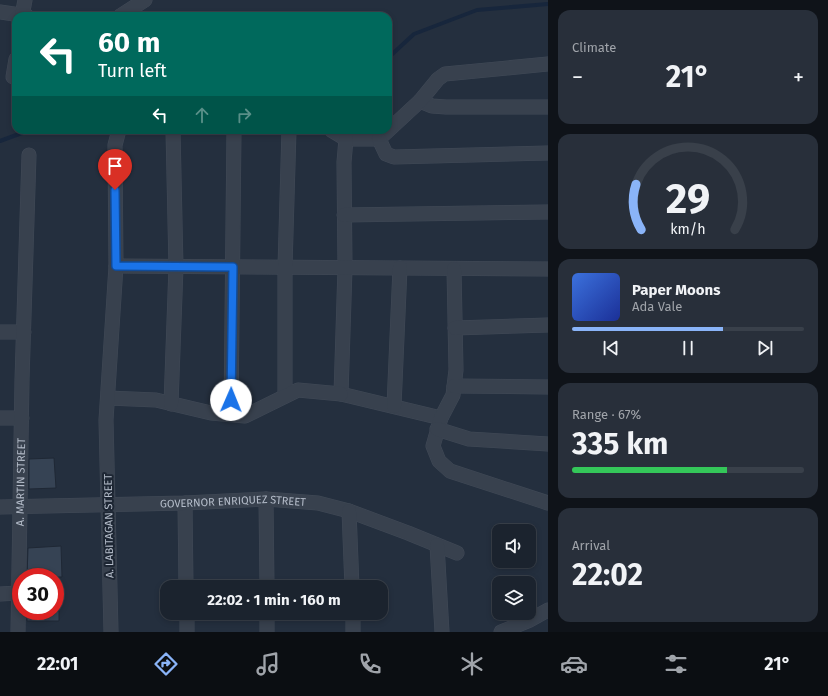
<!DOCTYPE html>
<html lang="en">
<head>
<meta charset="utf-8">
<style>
	:root { --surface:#1b232e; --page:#282f3a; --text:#f1f3f6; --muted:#a0a4aa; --line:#39404a; --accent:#8ab4f8 }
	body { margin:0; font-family:"Fira Sans",sans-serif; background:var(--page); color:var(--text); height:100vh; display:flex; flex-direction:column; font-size:15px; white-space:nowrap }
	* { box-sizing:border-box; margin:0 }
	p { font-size:13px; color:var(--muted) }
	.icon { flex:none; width:22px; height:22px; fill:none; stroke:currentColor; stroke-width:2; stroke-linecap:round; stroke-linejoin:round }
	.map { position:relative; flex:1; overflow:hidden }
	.drawer { display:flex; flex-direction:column; gap:10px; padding:10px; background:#0f1319; width:280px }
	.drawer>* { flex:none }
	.top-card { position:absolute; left:12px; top:12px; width:380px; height:122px; border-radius:12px; box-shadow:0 2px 6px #0003,0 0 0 1px var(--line); background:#00695c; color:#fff; overflow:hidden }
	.fabs { position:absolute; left:492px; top:524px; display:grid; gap:8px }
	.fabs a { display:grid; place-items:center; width:44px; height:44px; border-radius:8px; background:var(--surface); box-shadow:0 2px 6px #0003,0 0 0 1px var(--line); font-size:20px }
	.speed { position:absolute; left:12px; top:568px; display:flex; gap:8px; font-size:20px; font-weight:700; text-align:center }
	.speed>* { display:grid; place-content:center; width:52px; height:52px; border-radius:50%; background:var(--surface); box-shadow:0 2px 6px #0003,0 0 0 1px var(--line); line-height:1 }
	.speed .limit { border:6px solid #d22; background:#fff; color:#111 }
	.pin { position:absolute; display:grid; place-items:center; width:34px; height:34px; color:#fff; margin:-41px -17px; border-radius:50% 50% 50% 0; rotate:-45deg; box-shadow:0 0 4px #0007 }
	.pin .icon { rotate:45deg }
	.me { position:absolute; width:44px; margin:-22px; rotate:1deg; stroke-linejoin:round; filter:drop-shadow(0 0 3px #0008) }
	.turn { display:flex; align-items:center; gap:14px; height:84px; padding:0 20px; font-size:18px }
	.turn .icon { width:52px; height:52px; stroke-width:2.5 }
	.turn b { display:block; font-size:28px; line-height:34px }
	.lanes { display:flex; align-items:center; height:38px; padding:0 20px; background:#0003; justify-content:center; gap:20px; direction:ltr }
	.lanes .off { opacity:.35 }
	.big { font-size:30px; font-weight:700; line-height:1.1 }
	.drawer .card { flex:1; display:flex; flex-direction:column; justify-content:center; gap:6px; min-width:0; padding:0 14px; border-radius:12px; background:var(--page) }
	.drawer .dial { align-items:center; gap:0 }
	.dial svg { height:104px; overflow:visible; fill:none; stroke:var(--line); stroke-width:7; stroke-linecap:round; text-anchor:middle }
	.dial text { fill:var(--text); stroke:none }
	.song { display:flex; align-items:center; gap:12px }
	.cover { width:48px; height:48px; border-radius:6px; background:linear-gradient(135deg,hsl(220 70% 55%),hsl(230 70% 35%)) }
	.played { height:4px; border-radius:2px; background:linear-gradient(90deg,var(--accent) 65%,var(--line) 65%) }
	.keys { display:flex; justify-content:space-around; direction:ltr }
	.heat { display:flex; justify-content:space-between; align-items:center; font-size:22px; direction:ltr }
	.charge { height:6px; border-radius:3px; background:linear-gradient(90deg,#34c759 67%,var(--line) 0) }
	.trip { position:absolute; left:160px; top:580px; width:228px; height:40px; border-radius:12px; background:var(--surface); box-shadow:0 2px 6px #0003,0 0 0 1px var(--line); font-weight:700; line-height:40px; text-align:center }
	.tabs { display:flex; height:64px; justify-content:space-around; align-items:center; background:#0b0e12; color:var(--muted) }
	.tabs .icon { width:28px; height:28px }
	.tabs .active { color:var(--accent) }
	.tabs b { font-size:18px; color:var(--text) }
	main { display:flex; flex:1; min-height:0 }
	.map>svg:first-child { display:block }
</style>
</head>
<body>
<main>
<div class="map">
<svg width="548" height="632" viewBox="0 0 548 632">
	<rect width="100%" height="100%" fill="#242f3e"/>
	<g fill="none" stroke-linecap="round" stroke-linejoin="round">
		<!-- stream -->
		<path stroke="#17263c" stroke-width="4" d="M388,58L414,34L477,10L548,4
			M0,141L30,130"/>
	</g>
	<!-- building -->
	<path fill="#364354" stroke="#1f2835" d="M54,458L56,488L29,489V459Z
		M61,546L62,577H27L28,548Z
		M27,611H59V621H27Z"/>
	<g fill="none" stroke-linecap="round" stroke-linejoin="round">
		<!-- minor casing -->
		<g stroke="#414a57" stroke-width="15">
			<g id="minor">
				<path d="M0,12L27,16"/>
				<path d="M22,16L25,0"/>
				<path d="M120,16L145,0"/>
				<path d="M13,77L16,59"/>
				<path d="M420,101L432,106L446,107H548"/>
				<path d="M331,130L346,139H379L420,101L438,79L445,74L548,64"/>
				<path d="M346,139L344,162L345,268L341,394L441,418"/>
				<path d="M379,139L386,154L394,157L548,153"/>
				<path d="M344,215L548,212"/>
				<path d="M116,266L548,269"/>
				<path d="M454,269L456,370L453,395L441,418L433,446L439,461L450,471L548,503"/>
				<path d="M455,328L548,325"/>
				<path d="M0,332H24"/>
				<path d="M454,386L548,387"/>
				<path d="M285,396V267L289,130"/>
				<path d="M108,398L156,400L211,413L245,416L298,390L341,394"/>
				<path d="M171,404L176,267L173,130"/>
				<path d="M394,406L400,268"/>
				<path d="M231,414L234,130"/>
				<path d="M0,418H22"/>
				<path d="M437,429L469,439L548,444"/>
				<path d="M266,499L267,587"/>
				<path d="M185,503L186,587"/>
				<path id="s1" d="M0,507L185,503L266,499L318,503L349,511L408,533L457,553"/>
				<path d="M349,511L352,587"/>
				<path d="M437,545L442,632"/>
				<path d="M0,594L18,593"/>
				<path d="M187,613V632"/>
				<path d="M267,613V632"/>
				<path d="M353,613V632"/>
				<path id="s2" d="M18,632L22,380L29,155"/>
				<path d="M111,632L106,420L116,266L115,145L119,130"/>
				<path d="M501,632L530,620L548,610"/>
			</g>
		</g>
		<!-- minor -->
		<use href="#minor" stroke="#38414e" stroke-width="14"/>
	</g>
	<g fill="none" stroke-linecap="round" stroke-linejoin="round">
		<!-- route casing -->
		<g stroke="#114b97" stroke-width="10">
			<path id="route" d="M115,190L116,266L233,267L231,400"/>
		</g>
		<!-- route -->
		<use href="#route" stroke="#1a73e8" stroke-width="7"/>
	</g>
	<g text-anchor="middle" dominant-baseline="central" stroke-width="4" stroke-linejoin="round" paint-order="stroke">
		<!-- street labels -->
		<g font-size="11" fill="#b4bcc9" stroke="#1d2633">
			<text stroke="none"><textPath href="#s2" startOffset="150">A. MARTIN STREET</textPath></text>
			<text stroke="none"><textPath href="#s1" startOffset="233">GOVERNOR ENRIQUEZ STREET</textPath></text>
			<text transform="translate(109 526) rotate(-91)">A. LABITAGAN STREET</text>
		</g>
	</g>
</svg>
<div class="fabs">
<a><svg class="icon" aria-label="sound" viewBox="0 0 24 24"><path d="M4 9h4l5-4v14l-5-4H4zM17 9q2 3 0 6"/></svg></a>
<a><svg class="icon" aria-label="layers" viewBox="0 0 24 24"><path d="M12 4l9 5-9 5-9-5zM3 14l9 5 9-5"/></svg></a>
</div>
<div class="speed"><div class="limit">30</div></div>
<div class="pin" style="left:115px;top:190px;background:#d93025"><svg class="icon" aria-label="arrive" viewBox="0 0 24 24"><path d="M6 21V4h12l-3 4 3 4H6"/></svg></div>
<svg class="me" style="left:231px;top:400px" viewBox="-20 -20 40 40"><circle r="19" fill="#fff"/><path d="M0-13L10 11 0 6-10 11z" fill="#1a73e8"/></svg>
<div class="trip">22:02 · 1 min · 160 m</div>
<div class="top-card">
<div class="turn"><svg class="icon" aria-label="left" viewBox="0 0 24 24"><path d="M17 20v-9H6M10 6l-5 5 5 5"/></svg><div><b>60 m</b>Turn left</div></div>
<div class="lanes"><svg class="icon" aria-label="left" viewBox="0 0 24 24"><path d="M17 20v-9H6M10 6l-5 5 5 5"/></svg><svg class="icon off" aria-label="ahead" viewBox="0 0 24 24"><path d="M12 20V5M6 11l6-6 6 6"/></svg><svg class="icon off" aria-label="right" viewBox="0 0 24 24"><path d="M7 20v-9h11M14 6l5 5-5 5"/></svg></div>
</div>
</div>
<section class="drawer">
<div class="card"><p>Climate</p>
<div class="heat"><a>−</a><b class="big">21°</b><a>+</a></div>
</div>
<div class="card dial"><svg viewBox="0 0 100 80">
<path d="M14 69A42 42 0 1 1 86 69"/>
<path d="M14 69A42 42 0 0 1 10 34" stroke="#8ab4f8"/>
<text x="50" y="56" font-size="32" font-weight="700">29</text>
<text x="50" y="72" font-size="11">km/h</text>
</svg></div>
<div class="card">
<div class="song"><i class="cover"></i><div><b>Paper Moons</b><p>Ada Vale</p></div></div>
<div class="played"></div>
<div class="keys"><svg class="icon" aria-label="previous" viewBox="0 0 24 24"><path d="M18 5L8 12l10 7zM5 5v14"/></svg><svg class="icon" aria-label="pause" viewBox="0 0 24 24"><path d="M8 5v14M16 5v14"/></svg><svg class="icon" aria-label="next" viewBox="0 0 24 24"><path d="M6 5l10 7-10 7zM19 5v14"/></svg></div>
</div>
<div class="card"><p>Range · 67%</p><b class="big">335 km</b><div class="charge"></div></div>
<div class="card"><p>Arrival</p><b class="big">22:02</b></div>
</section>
</main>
<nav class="tabs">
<b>22:01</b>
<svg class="icon active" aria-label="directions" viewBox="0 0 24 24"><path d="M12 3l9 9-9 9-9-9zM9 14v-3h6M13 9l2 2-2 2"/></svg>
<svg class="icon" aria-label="music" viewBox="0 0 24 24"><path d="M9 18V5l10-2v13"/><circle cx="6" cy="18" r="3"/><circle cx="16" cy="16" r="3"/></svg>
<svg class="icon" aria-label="phone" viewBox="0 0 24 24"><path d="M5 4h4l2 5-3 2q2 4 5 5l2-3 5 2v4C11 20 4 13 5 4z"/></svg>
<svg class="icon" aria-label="climate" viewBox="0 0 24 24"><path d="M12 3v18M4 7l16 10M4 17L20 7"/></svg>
<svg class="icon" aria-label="car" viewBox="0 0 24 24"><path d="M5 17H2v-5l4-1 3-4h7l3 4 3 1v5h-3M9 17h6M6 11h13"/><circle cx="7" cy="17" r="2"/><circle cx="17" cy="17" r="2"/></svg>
<svg class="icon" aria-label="filters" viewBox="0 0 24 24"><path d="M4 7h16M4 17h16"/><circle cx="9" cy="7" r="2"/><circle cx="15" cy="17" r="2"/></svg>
<b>21°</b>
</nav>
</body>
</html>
